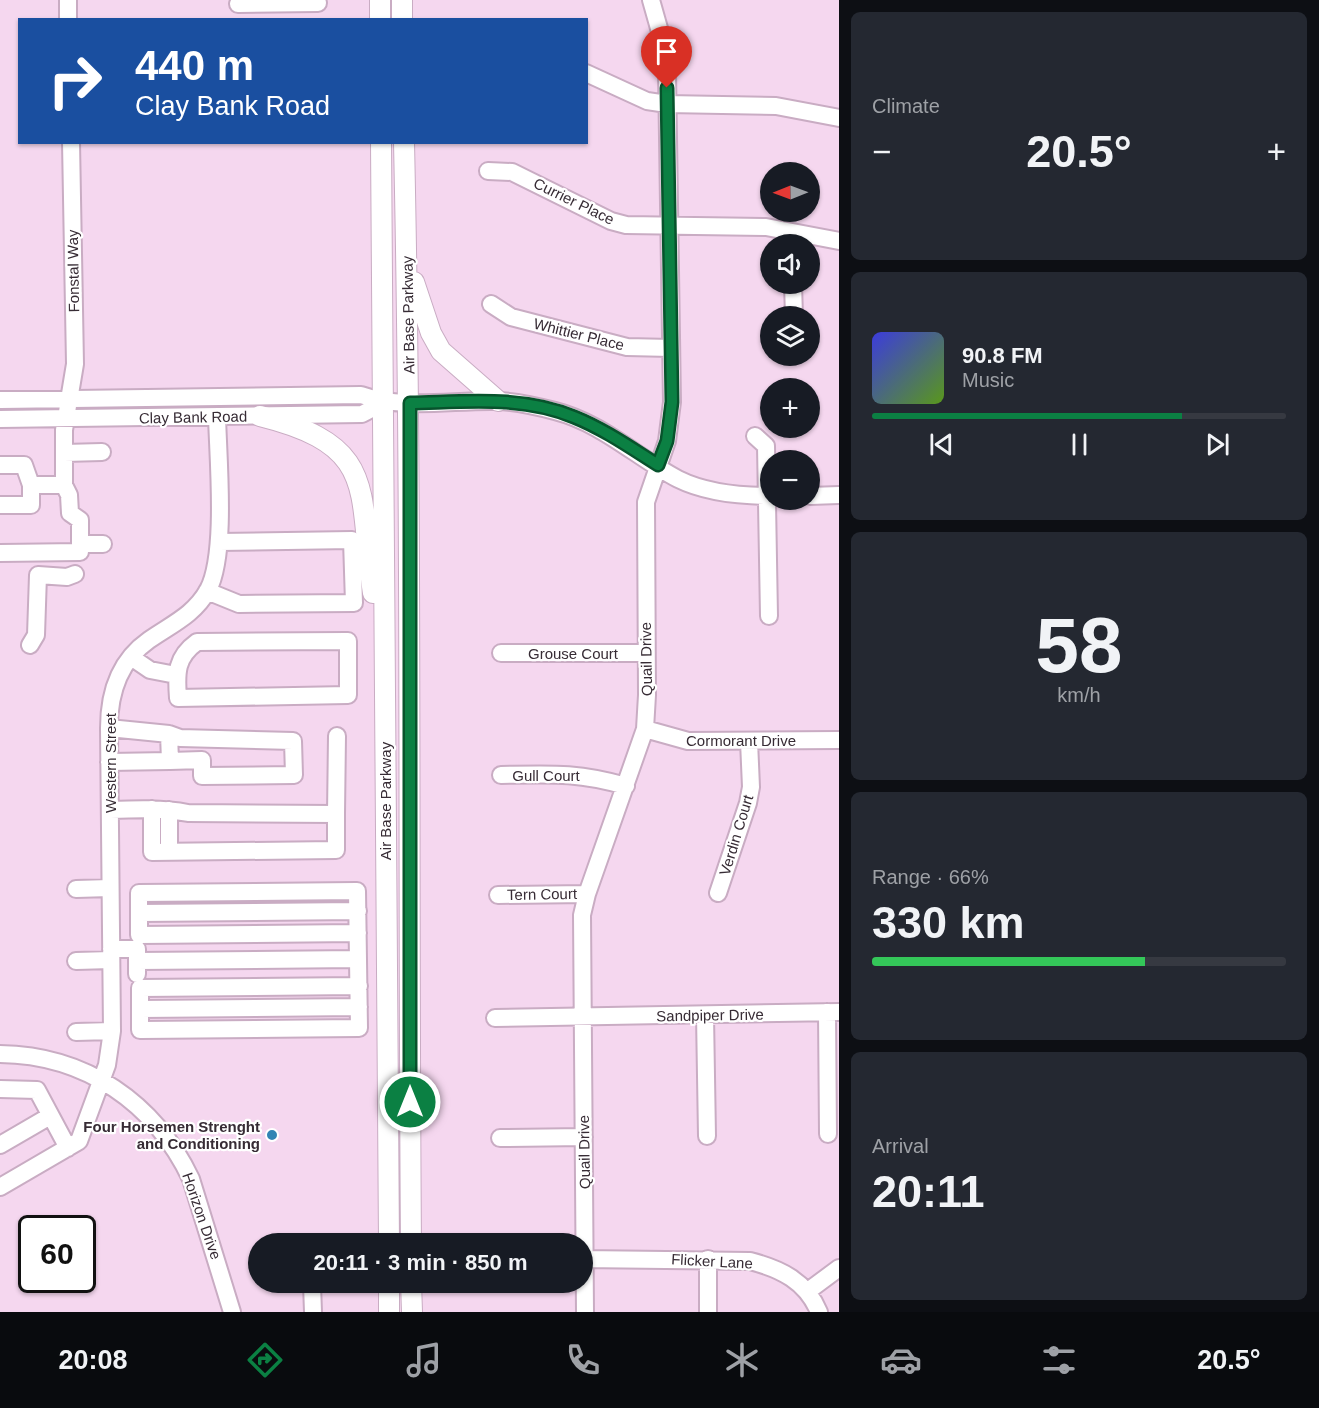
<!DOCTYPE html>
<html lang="en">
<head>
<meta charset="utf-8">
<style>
	:root { --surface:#171b24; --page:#242831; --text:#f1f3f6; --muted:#9ea1a6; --line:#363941; --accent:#0b8043 }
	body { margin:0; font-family:Helvetica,sans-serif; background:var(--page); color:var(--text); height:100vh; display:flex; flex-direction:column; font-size:22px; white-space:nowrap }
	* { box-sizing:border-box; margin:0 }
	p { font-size:20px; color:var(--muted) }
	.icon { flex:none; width:33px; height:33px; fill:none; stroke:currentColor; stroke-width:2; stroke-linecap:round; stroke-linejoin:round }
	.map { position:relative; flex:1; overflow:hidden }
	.side { display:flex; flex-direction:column; gap:12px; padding:12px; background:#0d0f14; width:480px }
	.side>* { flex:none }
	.banner { position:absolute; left:18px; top:18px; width:570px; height:126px; border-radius:0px; box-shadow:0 2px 4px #0004; background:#1a4fa0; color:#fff; overflow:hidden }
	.needle { width:39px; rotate:269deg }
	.fabs { position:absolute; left:760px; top:162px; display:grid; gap:12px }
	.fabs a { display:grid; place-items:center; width:60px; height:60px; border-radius:50%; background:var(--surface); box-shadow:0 2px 4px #0004; font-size:30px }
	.speed { position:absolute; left:18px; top:1215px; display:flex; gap:12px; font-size:30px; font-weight:700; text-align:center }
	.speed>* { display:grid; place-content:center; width:78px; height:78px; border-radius:50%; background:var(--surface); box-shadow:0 2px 4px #0004; line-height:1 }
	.speed .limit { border:3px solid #111; border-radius:9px; background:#fff; color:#111 }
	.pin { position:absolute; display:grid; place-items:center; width:51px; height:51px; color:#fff; margin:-62px -26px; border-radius:50% 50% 50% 0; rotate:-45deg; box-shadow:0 0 6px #0007 }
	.pin .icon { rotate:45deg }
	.me { position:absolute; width:66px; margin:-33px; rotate:0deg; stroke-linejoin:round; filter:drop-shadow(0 0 4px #0008) }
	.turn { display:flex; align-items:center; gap:21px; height:126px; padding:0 18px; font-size:27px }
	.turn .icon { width:78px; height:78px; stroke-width:2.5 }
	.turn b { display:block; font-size:42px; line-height:51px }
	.big { font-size:45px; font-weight:700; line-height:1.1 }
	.side .tile { flex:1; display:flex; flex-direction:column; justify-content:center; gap:9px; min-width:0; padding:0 21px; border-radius:9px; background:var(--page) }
	.side .dial { align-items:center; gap:0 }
	.dial b { font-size:78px; line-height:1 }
	.song { display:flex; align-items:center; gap:18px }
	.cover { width:72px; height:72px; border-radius:9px; background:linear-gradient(135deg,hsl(240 70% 55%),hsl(90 70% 35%)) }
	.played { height:6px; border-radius:3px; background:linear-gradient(90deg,var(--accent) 75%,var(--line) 75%) }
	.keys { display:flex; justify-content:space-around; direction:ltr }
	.heat { display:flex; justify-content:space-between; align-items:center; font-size:33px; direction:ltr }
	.charge { height:9px; border-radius:4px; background:linear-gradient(90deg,#34c759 66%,var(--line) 0) }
	.trip { position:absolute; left:248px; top:1233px; width:345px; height:60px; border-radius:30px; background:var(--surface); box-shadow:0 2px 4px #0004; font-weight:700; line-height:60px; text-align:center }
	.tabs { display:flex; height:96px; justify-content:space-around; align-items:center; background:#090b0e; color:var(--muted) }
	.tabs .icon { width:42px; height:42px }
	.tabs .current { color:var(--accent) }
	.tabs b { font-size:27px; color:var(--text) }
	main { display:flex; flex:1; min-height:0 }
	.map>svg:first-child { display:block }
</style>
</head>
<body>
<main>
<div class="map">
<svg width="839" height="1312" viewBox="0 0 839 1312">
	<rect width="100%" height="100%" fill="#f5d7ef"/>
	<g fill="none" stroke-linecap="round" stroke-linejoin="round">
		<!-- minor casing -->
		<g stroke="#c9acc3" stroke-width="20">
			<path id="minor" d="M68,0V20
				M238,4L318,3
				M586,73L647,101L667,104L776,106L839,118
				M488,171L512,172L611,221L626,225L766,227L839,241
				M793,284L794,316
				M491,304L511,317L627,347L671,348
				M0,400L361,395C403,410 452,400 496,401C516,401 536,406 555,411C602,423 636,457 678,479C706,493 739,496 771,496
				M0,419L362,414L383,403
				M755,436L766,446L769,616
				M64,453L102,452
				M0,465H24L31,485H64
				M810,496L839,495
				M0,505H31V485
				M80,544H103
				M0,553L80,552V520L70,513L69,495L64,485V430L75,364L71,142
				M207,591L239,604L354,603L352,540L219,542
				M348,641V695L178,698C176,673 176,657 197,642Z
				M30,645L36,635L38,575L67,577L75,574
				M501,653H645
				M131,657L150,670L176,675
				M109,728L169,734L170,761L109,762
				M645,729L688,741L839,740
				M169,734L180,738L293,741L294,775L202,776V760L170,761
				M501,775C550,774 578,772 626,786
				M110,810C136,809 162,808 188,813L336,814V850L152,852V809
				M169,810V852
				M336,814L337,736
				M76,889L110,888
				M718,893L748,803L751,787L749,741
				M498,895L587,894
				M139,913L358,911
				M358,933L139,935V893L357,891L359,1028L140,1030V988L359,986
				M111,949H137V974
				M76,961L111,960
				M137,961L358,959
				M140,1009L359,1007
				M827,1012L828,1134
				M705,1015L707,1136
				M495,1018L839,1012
				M76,1032L112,1031
				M0,1054C86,1055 155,1103 191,1179L232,1312
				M0,1089L37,1090L68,1148
				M500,1138L584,1137
				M0,1145L50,1116
				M0,1187L79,1141L107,1065L112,1031L109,728C109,693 119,661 149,640C172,624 194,615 208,590C227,554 218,459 217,416
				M582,1259L750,1261C781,1269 806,1281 819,1312
				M312,1284L313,1312
				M808,1291L839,1268
				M585,1312L582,915L587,894L645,729L647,695L646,502L667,441L672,402L667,72L664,46L651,0
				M708,1312V1259"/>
		</g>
		<!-- major casing -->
		<g stroke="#c9acc3" stroke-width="22">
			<path id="major" d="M380,0V20
				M402,0V20
				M381,142L389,1244
				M404,142C412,509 408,876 411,1244
				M414,282L431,333L441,351L498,401
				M260,416C381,446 357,491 373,593
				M389,1282V1312
				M411,1282L412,1312"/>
		</g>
		<!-- minor -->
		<use href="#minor" stroke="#fff" stroke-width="16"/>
		<!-- major -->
		<use href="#major" stroke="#fff" stroke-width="20"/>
	</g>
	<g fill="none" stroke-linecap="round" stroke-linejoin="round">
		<!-- route casing -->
		<g stroke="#07532c" stroke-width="15">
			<path id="route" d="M410,1102V403C464,402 522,395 574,417C604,429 631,448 658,465L667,441L672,402L667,88"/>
		</g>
		<!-- route -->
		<use href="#route" stroke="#0b8043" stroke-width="10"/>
	</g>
	<!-- markers -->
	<circle fill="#3184b4" stroke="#fff" stroke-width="2" cx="272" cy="1135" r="6"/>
	<g text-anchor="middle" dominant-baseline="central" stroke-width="4.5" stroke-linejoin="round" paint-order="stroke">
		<!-- street labels -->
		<g font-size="15" fill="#372c35" stroke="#fff">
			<text transform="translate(574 201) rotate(26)">Currier Place</text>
			<text transform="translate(73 271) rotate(-91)">Fonstal Way</text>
			<text transform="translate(408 315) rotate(-91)">Air Base Parkway</text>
			<text transform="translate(579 334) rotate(14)">Whittier Place</text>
			<text transform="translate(193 417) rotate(-1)">Clay Bank Road</text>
			<text x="573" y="653">Grouse Court</text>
			<text transform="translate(646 659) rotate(-91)">Quail Drive</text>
			<text x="741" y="740">Cormorant Drive</text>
			<text transform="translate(110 763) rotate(-90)">Western Street</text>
			<text x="546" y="775">Gull Court</text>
			<text transform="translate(385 801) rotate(-90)">Air Base Parkway</text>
			<text transform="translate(736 835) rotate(-73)">Verdin Court</text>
			<text transform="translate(542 894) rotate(-1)">Tern Court</text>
			<text transform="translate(710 1015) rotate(-1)">Sandpiper Drive</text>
			<text transform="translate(584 1152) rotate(-91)">Quail Drive</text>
			<text transform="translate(202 1216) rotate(71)">Horizon Drive</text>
			<text transform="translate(712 1261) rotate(3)">Flicker Lane</text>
		</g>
		<!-- poi labels -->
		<g font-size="15" font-weight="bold" fill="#372c35" stroke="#fff" text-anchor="end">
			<text x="260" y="1126">Four Horsemen Strenght<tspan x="260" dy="17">and Conditioning</tspan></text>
		</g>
	</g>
</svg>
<div class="fabs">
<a><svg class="needle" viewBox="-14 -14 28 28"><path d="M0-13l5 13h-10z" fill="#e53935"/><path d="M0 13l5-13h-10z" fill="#9ea1a6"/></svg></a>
<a><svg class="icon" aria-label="sound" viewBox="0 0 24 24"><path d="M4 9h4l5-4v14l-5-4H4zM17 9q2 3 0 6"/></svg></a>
<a><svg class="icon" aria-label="layers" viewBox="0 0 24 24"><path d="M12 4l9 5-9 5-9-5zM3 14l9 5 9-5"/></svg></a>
<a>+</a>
<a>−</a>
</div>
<div class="speed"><div class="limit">60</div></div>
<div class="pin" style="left:667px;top:88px;background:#d93025"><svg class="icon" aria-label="arrive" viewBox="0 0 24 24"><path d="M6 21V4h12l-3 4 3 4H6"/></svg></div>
<svg class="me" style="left:410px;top:1102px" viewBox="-20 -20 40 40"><circle r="17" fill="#0b8043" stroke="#fff" stroke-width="3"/><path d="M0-11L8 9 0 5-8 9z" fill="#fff"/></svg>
<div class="trip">20:11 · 3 min · 850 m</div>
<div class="banner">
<div class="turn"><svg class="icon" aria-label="right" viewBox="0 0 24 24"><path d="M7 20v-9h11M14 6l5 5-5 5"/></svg><div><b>440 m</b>Clay Bank Road</div></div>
</div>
</div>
<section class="side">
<div class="tile"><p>Climate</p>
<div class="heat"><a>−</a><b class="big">20.5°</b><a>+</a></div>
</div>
<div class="tile">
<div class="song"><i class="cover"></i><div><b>90.8 FM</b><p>Music</p></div></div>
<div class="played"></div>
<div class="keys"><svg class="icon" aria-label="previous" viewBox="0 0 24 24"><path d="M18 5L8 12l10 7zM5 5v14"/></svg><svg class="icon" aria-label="pause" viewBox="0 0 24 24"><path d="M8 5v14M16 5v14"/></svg><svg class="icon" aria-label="next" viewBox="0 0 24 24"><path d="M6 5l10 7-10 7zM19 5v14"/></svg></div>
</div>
<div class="tile dial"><b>58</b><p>km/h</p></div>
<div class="tile"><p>Range · 66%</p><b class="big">330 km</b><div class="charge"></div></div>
<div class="tile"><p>Arrival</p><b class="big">20:11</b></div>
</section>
</main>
<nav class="tabs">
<b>20:08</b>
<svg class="icon current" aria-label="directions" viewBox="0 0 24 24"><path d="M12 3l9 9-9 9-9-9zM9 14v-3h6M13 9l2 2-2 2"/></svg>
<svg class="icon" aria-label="music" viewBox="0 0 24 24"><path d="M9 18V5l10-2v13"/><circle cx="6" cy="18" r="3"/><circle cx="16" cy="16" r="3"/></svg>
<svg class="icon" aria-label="phone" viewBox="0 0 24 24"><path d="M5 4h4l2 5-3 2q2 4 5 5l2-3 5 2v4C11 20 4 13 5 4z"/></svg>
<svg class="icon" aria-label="climate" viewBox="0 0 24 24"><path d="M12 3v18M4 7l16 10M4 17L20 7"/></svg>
<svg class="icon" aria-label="car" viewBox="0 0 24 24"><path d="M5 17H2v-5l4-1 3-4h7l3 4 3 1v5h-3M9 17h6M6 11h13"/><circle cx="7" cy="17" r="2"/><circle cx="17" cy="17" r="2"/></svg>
<svg class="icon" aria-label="filters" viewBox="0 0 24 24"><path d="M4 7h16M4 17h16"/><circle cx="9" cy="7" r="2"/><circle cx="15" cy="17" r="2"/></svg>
<b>20.5°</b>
</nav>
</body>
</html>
